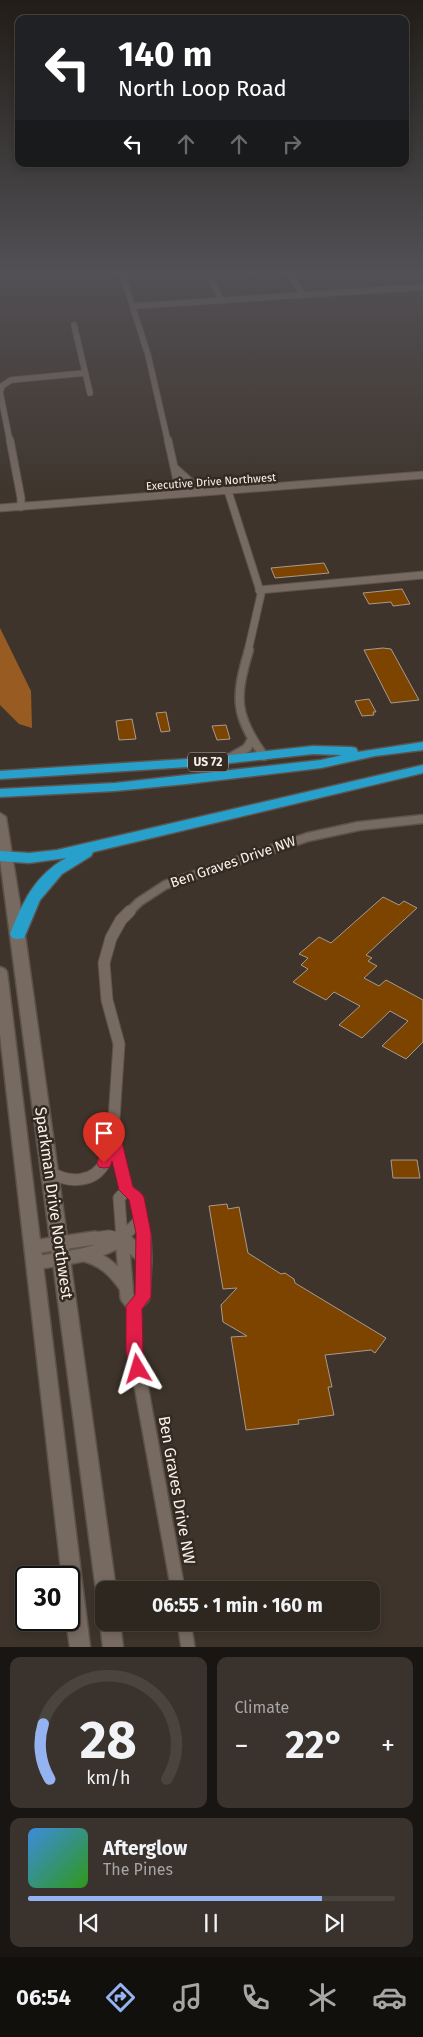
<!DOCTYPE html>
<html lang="en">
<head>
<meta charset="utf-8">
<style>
	:root { --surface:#2e2720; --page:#3a332d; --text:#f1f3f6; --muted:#a7a5a5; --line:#49443e; --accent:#95b2f1 }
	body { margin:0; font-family:"Fira Sans",sans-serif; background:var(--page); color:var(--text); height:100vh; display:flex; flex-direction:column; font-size:19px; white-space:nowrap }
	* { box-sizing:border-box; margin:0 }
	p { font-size:16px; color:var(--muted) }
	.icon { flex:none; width:28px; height:28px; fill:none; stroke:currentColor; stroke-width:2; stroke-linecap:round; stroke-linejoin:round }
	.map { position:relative; height:1647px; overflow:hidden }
	.details { display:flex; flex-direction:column; gap:10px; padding:10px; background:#191512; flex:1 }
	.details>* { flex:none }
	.hud { position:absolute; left:15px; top:15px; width:394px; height:152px; border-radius:10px; box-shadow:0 2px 8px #0003,0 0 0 1px var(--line); background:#202124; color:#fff; overflow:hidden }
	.speed { position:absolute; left:15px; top:1566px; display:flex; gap:10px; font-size:25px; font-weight:700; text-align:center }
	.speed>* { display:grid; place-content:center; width:65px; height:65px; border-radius:50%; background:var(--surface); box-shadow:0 2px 8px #0003,0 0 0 1px var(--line); line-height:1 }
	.speed .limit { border:2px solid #111; border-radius:8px; background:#fff; color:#111 }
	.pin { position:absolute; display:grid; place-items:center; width:42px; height:42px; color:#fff; margin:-51px -21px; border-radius:50% 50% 50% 0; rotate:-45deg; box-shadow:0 0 5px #0007 }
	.pin .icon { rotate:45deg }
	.me { position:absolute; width:55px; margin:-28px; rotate:353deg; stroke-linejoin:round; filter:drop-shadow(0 0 4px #0008) }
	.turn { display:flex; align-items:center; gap:18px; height:105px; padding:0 20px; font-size:22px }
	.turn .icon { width:65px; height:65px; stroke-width:2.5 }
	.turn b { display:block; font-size:35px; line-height:42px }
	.lanes { display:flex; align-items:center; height:48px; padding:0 20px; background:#0003; justify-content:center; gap:25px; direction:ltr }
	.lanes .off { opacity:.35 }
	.big { font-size:38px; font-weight:700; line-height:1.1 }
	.details .tile { flex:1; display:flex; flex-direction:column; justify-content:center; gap:8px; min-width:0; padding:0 18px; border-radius:10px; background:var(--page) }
	.details .dial { align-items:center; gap:0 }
	.dial svg { height:130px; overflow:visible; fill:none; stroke:var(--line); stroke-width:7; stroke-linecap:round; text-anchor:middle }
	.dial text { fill:var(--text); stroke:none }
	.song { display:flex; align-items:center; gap:15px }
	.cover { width:60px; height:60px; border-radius:8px; background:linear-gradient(135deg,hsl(210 70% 55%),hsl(110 70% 35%)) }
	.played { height:5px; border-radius:2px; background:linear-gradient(90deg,var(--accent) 80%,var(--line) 80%) }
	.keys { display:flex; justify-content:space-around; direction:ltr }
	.heat { display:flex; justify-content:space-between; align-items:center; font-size:28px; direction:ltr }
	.details .tiles { flex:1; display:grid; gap:10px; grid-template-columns:1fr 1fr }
	.tile:last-child { grid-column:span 2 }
	.trip { position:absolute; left:95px; top:1581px; width:285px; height:50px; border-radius:10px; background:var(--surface); box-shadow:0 2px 8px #0003,0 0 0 1px var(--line); font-weight:700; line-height:50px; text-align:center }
	.dock { display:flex; height:80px; justify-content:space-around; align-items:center; background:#12100d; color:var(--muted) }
	.dock .icon { width:35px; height:35px }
	.dock .selected { color:var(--accent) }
	.dock b { font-size:22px; color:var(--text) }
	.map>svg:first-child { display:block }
</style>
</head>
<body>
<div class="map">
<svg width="423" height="1647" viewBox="0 0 423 1647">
	<rect width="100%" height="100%" fill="#3e342b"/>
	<!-- forest -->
	<path fill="#985c23" d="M0,628L31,691L32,728L19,724L0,705Z"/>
	<!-- building -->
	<path fill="#7d4400" stroke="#a79a8f" d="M324,563L329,573L275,578L271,568Z
		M402,589L410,604L393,606L391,602L369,604L363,593Z
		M383,648L391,649L419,700L391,703L364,650Z
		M369,699L376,712H373L374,715L362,716L355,701Z
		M166,712L170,731L161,732L156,713Z
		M132,719L136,739L119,740L116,721Z
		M226,725L230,739L217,740L212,726Z
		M383,897L399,905L404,901L417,908L366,955L372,958L368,961L377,966L364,978L379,986L386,980L423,1000V1042L406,1059L382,1046L408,1021L390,1011L362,1038L339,1025L360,1006L334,992L326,1000L293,982L308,969L301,965L308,958L299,954L319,937L331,943Z
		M391,1160H417L420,1178H393Z
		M227,1204L228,1209L239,1207L248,1253L281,1274L285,1273L294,1279L295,1283L386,1338L375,1353L371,1350L325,1355L332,1387H328L334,1415L298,1420L299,1424L246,1430L231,1337L247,1336L223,1322L221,1305L237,1288L223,1289L209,1206Z"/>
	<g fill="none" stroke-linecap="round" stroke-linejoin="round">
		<!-- minor-far4 casing -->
		<g stroke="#5c534b" stroke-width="7">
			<path id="minor-far4" d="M122,273L148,355L168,442
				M208,273L222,301
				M289,273L303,295
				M135,306L423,287
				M74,325L90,393
				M10,442L0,392L2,386L11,380L85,373"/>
		</g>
		<!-- minor-far3 casing -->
		<g stroke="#5c534b" stroke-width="9">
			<path id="minor-far3" d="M10,440L21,498V507
				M168,440L180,494
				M174,467L202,492
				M228,491L261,594L248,651
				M0,508L423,475
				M259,590L423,575"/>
		</g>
		<!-- minor-far2 casing -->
		<g stroke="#5c534b" stroke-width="11">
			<path id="minor-far2" d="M249,650C235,697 234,715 264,756
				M228,759L247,748L252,739
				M128,913L139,902L165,885L308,837L359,826L423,819"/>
		</g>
		<!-- minor-far1 casing -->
		<g stroke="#5c534b" stroke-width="13">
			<path id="minor-far1" d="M130,911L121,920L111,938L104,963L107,1000L119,1044L113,1134L127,1190L136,1197L143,1226L144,1239
				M50,1172C68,1183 94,1184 105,1162C109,1154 110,1144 113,1135
				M86,1239L109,1236L124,1239
				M121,1239L141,1219
				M122,1239L119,1198L127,1190"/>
		</g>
		<!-- minor casing -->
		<g stroke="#5c534b" stroke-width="16">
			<path id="minor" d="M122,1238L127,1297L134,1306L135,1352L178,1590
				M123,1238L145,1259
				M33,1247L95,1238
				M85,1255C104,1260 115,1271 126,1287
				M35,1263C65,1258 97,1256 123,1238
				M134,1306L143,1297L145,1259L144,1238
				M184,1622L188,1647"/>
		</g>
		<!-- secondary casing -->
		<g stroke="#5c534b" stroke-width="3">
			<path id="secondary" d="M0,813L6,817L26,942L116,1590H104V1599L99,1597L96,1590L0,859Z
				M0,967L5,969L7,972L90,1647H70L66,1620H69V1578H62L0,1034Z
				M104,1614V1622H120L123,1647H103L100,1622Z"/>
		</g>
		<!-- trunk casing -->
		<g stroke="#5c534b" stroke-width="3">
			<path id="trunk" d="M423,742V750L375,756L321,768L186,784L115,791L0,797V789L115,783L321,760L342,755L313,754L203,766L0,779V771L203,758L313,746L351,747L356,748L358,752Z
				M423,765V773L93,852L91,856L62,874L40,900L24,938L18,939L12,938L10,934C23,902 34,876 66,858L29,863L0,861V851L29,853L57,850Z"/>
		</g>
		<!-- minor-far4 -->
		<use href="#minor-far4" stroke="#776a61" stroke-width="5.5"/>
		<!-- minor-far3 -->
		<use href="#minor-far3" stroke="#776a61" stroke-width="7"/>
		<!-- minor-far2 -->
		<use href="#minor-far2" stroke="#776a61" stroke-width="8"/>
		<!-- minor-far1 -->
		<use href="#minor-far1" stroke="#776a61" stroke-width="11"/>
		<!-- minor -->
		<use href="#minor" stroke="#776a61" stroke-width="13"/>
		<!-- secondary -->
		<use href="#secondary" fill="#776a61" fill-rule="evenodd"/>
		<!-- trunk -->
		<use href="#trunk" fill="#28a0cc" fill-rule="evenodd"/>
	</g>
	<!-- sky -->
	<linearGradient id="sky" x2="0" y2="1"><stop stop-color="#221d18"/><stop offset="0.54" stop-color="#525055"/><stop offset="1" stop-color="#525055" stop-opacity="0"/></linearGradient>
	<rect width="423" height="504" fill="url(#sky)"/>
	<!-- route -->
	<path fill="#e11d48" stroke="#92132f" d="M113,1129L118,1130L120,1134L133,1187L141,1193L144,1197L151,1233V1297L142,1309L143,1352L146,1369L143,1374L138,1376L132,1374L126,1352V1306L135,1295L136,1233L129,1200L119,1190L112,1161L110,1167L104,1168L99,1167L97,1163L106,1134L108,1130Z"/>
	<g text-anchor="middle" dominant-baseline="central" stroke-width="5" stroke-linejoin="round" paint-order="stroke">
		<!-- far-street labels -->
		<g font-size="11" fill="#f8f1ec" stroke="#342a21">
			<text transform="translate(211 482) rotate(-4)">Executive Drive Northwest</text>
		</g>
		<!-- shield labels -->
		<rect fill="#342a21" stroke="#bdb5af" stroke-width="1" x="188" y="752.5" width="40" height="19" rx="4"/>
		<g font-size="12" font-weight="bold" fill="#f8f1ec">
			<text x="208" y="762">US 72</text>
		</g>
		<!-- street labels -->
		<g font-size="14" fill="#f8f1ec" stroke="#342a21">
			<text transform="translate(233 862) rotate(-19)">Ben Graves Drive NW</text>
		</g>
		<!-- near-street labels -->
		<g font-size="16" fill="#f8f1ec" stroke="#342a21">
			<text transform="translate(54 1203) rotate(82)">Sparkman Drive Northwest</text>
			<text transform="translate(177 1490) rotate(80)">Ben Graves Drive NW</text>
		</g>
	</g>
</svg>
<div class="speed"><div class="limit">30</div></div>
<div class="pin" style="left:104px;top:1163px;background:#d93025"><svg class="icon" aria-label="arrive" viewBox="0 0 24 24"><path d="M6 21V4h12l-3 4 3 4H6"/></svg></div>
<svg class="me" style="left:138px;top:1369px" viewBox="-20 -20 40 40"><path d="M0-17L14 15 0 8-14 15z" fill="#e11d48" stroke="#fff" stroke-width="4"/></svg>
<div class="trip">06:55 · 1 min · 160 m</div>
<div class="hud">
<div class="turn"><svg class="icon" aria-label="left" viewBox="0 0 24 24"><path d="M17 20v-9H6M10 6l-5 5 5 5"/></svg><div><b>140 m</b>North Loop Road</div></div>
<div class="lanes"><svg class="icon" aria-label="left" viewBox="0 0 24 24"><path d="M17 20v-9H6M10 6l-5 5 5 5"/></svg><svg class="icon off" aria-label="ahead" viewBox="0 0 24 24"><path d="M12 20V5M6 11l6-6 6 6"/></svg><svg class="icon off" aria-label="ahead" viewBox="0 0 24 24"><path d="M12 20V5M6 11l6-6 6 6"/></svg><svg class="icon off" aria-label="right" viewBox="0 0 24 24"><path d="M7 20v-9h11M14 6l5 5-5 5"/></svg></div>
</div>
</div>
<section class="details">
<div class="tiles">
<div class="tile dial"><svg viewBox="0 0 100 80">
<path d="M14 69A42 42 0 1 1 86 69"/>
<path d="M14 69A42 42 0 0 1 10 35" stroke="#95b2f1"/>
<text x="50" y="56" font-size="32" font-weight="700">28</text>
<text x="50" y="72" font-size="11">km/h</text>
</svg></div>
<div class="tile"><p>Climate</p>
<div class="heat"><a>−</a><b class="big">22°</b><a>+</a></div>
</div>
<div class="tile">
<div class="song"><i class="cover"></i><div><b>Afterglow</b><p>The Pines</p></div></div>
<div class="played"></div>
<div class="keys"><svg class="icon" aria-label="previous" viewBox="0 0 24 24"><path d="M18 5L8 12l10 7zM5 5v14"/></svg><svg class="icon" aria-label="pause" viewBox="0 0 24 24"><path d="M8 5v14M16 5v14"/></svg><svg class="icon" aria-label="next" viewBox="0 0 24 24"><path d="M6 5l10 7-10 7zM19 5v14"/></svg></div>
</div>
</div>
</section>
<nav class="dock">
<b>06:54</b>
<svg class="icon selected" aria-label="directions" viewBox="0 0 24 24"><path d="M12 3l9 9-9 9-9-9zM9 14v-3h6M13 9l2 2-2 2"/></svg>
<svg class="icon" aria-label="music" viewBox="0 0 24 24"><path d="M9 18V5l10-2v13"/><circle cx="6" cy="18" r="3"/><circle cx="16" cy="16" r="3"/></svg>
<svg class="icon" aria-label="phone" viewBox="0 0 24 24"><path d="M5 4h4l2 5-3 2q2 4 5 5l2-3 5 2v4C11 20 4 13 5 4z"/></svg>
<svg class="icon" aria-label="climate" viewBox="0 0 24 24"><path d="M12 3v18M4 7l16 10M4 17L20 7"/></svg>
<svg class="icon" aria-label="car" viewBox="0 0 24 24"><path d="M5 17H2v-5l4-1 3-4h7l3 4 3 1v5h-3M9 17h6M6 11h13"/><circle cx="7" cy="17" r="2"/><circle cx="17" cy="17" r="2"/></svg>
</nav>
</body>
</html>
